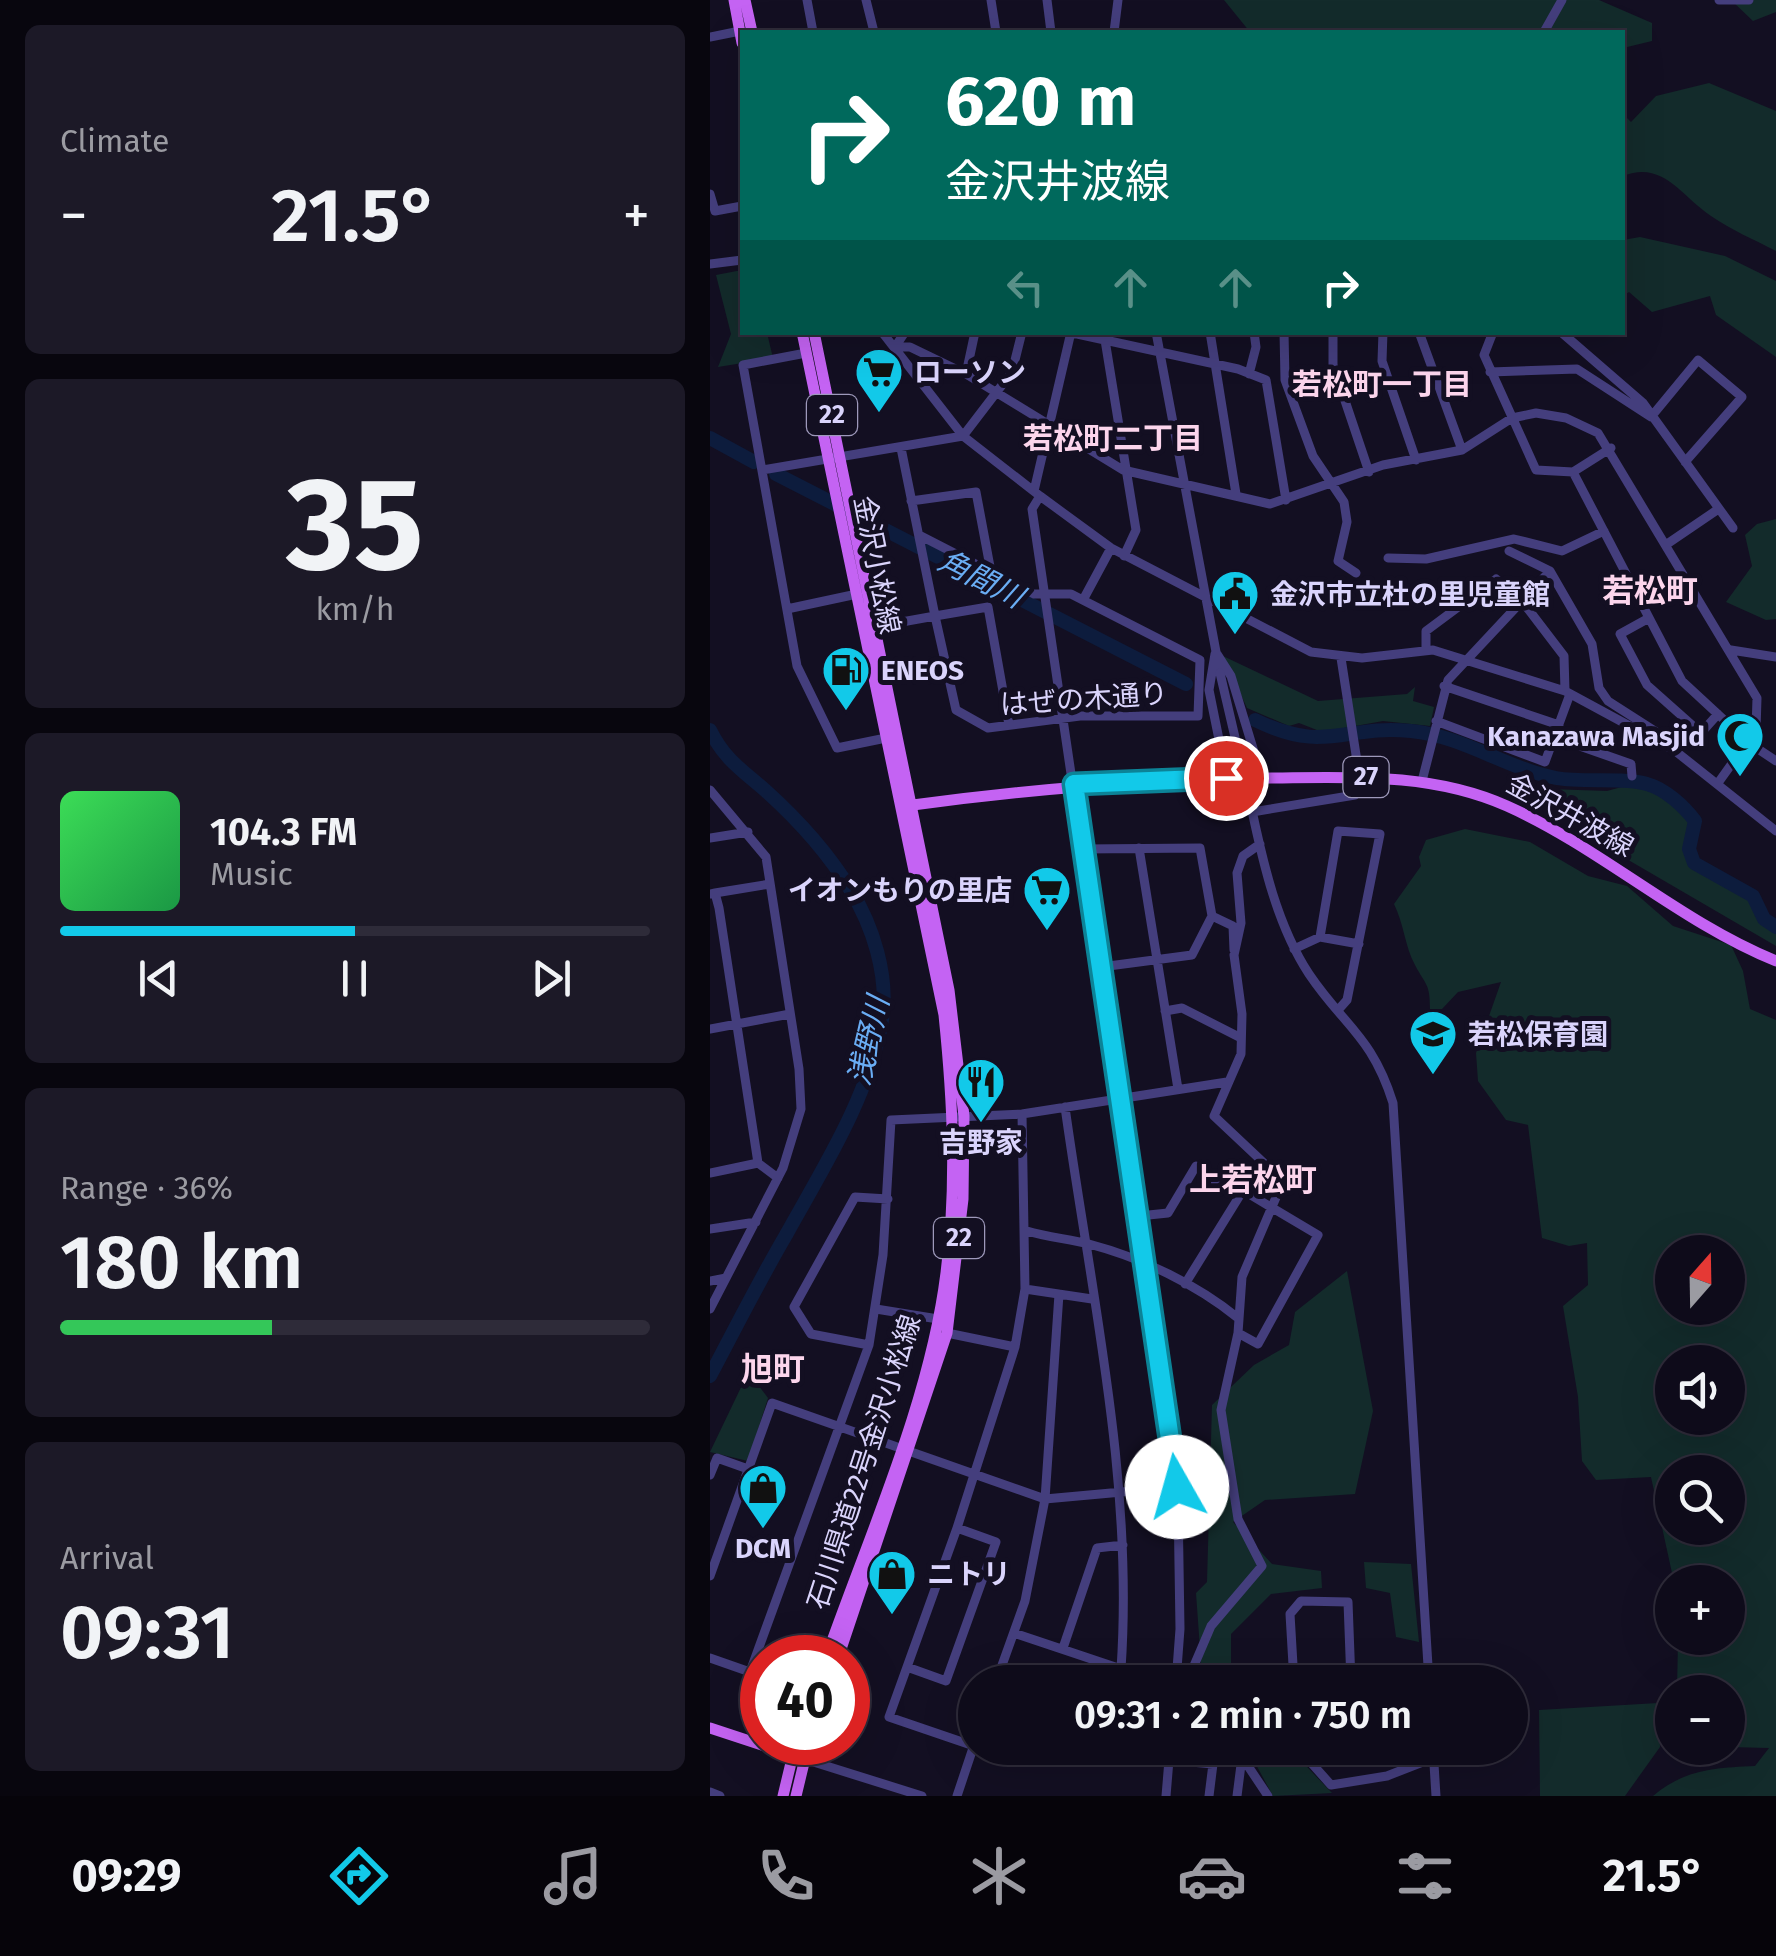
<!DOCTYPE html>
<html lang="en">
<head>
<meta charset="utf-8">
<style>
	:root { --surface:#0e0b1a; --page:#1c1927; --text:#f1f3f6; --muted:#9b9ba2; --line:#2e2b39; --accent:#12c9e9 }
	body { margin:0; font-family:"Fira Sans","Noto Sans JP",sans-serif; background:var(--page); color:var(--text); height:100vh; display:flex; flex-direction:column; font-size:38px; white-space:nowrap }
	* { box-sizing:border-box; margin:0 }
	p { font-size:32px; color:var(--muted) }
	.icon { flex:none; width:55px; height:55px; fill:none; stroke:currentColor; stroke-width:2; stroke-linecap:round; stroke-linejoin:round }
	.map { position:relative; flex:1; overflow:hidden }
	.drawer { display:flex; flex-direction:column; gap:25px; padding:25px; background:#08060e; width:710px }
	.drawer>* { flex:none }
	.top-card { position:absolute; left:30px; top:30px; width:885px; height:305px; border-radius:0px; box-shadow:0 10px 40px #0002,0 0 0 2px var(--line); background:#00695c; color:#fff; overflow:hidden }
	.needle { width:65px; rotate:20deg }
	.tools { position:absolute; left:945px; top:1235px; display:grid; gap:20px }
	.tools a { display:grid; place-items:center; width:90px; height:90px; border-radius:50%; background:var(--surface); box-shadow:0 10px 40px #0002,0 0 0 2px var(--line); font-size:50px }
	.speed { position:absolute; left:30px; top:1635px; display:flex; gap:20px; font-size:50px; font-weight:700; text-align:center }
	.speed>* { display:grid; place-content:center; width:130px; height:130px; border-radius:50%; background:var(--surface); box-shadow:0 10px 40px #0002,0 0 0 2px var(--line); line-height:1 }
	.speed .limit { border:15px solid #d22; background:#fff; color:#111 }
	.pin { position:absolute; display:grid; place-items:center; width:85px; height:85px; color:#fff; margin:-42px; border:5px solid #fff; border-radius:50%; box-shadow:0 2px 10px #0007 }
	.me { position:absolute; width:110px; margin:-55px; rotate:353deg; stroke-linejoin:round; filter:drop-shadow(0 0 8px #0008) }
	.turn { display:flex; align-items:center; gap:35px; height:210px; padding:0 40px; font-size:45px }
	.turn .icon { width:130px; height:130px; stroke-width:2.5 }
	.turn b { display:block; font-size:70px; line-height:85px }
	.lanes { display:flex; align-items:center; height:95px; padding:0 40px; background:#0003; justify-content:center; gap:50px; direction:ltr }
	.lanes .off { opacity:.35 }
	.big { font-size:75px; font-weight:600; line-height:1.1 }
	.drawer .card { flex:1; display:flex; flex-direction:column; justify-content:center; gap:15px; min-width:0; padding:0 35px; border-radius:15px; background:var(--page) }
	.drawer .dial { align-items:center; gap:0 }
	.dial b { font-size:130px; line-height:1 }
	.song { display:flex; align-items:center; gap:30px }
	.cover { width:120px; height:120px; border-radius:15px; background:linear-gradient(135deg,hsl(130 70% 55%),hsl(140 70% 35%)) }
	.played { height:10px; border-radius:5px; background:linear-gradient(90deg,var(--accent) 50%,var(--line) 50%) }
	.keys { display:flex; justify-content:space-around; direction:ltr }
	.heat { display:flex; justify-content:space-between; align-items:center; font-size:55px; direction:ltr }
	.charge { height:15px; border-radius:8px; background:linear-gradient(90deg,#34c759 36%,var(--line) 0) }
	.trip { position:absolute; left:248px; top:1665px; width:570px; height:100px; border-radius:50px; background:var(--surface); box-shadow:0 10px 40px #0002,0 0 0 2px var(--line); font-weight:600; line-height:100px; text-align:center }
	.dock { display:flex; height:160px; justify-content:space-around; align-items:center; background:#06040a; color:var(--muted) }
	.dock .icon { width:70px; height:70px }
	.dock .on { color:var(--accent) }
	.dock b { font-size:45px; color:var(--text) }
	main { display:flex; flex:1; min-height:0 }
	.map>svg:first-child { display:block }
</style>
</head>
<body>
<main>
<section class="drawer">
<div class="card"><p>Climate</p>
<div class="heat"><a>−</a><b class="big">21.5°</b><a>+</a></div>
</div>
<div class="card dial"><b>35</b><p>km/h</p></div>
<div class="card">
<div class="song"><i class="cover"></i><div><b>104.3 FM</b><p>Music</p></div></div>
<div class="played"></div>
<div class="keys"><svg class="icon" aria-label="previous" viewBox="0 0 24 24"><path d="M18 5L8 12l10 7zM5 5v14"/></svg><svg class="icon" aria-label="pause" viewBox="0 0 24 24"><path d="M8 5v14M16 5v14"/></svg><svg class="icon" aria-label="next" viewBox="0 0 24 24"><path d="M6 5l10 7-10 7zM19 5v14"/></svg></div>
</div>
<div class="card"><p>Range · 36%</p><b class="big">180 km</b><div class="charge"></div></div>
<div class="card"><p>Arrival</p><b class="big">09:31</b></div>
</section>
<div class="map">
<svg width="1066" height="1796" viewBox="0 0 1066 1796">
	<rect width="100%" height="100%" fill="#130f22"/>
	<!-- green -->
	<path fill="#132b2b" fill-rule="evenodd" d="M514,0H889L942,23V41L913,48L912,32H540Z
		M1021,0H1066V12L1043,21Z
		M999,83L1066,111V251C1045,240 1021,230 1001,216C971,196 953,160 913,176V114L921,122L946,96Z
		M930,237L1015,256L1066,281V357L1006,315L1000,296L942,312L919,292L913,296V240Z
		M32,270V332L57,333L63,358L8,367L21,334L6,275Z
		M1066,519V619L1056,620L1016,602L1042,566L1035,535L1047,524Z
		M513,656L608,701L697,694L705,687L703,701L724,707L720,726L673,721L612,732L589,723L579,726L537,708Z
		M926,783L950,791L982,816C988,831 977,840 980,854C986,875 1021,884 1036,898C1048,910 1049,925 1066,934V946L836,812L839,789L897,791Z
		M755,829L820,842L878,876L917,886L963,926L1021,945L1033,971L1040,1009L1066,1020V1796H943C975,1769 1004,1768 1045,1766L1059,1748L1018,1747V1692H967L968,1638H1018V1582H964L941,1477L886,1480L872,1461L868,1397L853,1306L878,1285L877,1243L859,1246L832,1238L818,1125L796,1120L768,1081L766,1053L791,982L748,992L732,1009H720C720,983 716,986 705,965C695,947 694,924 684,904L711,866L709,857L716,840ZM962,1252H1018V1308H962ZM962,1362H1018V1418H962ZM962,1472H1018V1528H962Z
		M637,1271L663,1411L645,1494L555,1500L523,1522L562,1564L611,1571L612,1588L561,1594L521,1634V1672L492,1677L486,1593L497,1582L502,1405L544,1365L579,1345L585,1312Z
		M43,1378L58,1398L38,1461L0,1452L35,1379Z
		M654,1562L701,1564L709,1642L686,1637L680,1593L656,1588Z
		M948,1703L950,1747L915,1796H830L829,1710Z
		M537,1748H579L622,1793L563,1796Z"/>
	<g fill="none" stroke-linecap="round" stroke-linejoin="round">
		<!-- river -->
		<path stroke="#0d1c3d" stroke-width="14" d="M0,438L44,462
			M66,474L476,684
			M545,720C617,755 634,724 701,731C753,736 795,768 846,778C873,783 914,777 937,784C955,789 974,806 985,821L979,849L984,863L1043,896L1054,919L1066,927
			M0,730C14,759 32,770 56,791C87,819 118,853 140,889C163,926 179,976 172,1020C159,1097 113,1168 76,1235C49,1281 25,1329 0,1376"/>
		<!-- minor -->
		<path stroke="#443e7d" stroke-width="9" d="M97,0L103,32
			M156,0L164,32
			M281,0L286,32
			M337,0L341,32
			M1009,0H1039
			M404,32L408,0
			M834,32L852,0
			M0,37L30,31
			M0,194L5,211L32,206
			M0,264L32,260
			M172,332L253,436L330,496L322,509L468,1500L470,1629L466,1682
			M358,332L528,369L556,380L576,500
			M446,332L510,673
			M500,332L526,494
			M574,332L575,380L603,456L634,502L637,522L628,561L646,573
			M623,332V365L659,472
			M673,332L672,361L706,460
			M709,332L752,450
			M783,332L774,355L826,470L863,472L901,448
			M851,332L933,403L1023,528
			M395,340L426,530L414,556
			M185,347H200L256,374L413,470L560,504L673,465L752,450L802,418L826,413L856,418L888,433L1047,698L1046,730L1008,783
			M185,347L195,332
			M96,353L33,365L87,666L127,748L176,738
			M780,372L867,369L941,417
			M256,374L265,332
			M539,374L546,347L544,332
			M941,417L988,360L1032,397L975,462
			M253,436L302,372L312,332
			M191,448L225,616L278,607L299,725
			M52,470L253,436
			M863,472L972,681L1039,743L1066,761
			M324,491L361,332
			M330,496L401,548L601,652L652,658L723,650L855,691L964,750L1066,831
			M201,501L266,492L281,572
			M957,544L1007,510
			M799,551L840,571L882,644L889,688L898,701L962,742
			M678,558L716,559L804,539L852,551L894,531
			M373,600L401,548
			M77,609L147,594
			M939,618L910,634L937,685L991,733L1008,714
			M164,627L225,616L246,710L278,728L370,716H488L490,660L361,594H324L209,535
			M716,650V631L786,579L812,601L854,656L855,691
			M1021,650L1066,657
			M505,654L499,690L517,779
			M507,654L521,676L552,778
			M734,686L849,725
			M726,721L835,762L860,694
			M844,737L921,764L922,776
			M712,781L738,680L840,571
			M0,790L56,857L89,1069L91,1109L73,1168L0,1309
			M541,806C553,863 567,925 599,974C634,1026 662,1036 683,1103L719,1682
			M542,812L645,795L651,787L631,658
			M0,838L38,832
			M429,848L468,1089
			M373,849L490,848L502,916L482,955L391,967
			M5,893L60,884
			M0,894L5,893L9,908L48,1163L68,1178
			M502,916L523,926L524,950
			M610,937L628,831L670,834L637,1000L629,1009
			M584,949L610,937L649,944
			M455,1011L472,1008L531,1038
			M0,1029L80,1014
			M355,1107C381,1294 424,1480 411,1669
			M0,1173L48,1163
			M429,1216L458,1213L486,1166L510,1185L539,1194L608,1235L548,1344L528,1333
			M0,1229L46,1222
			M317,1231C337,1237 359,1239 379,1244C432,1258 486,1284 528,1318
			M0,1281L16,1278
			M475,1284L532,1192
			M315,1289L382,1299
			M349,1294L335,1499L467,1487
			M166,1309L228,1319
			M237,1333L305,1347
			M159,1345L101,1334L84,1307L145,1197L178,1199
			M0,1475L7,1458L38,1469
			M0,1576L62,1403L335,1499L315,1601L286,1682
			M304,1633L450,1682
			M353,1648L387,1548L413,1545
			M0,1658L40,1672L159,1345L173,1255L181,1120L312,1114L517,1082
			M197,1667L236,1681L286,1542L247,1528
			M477,1682L501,1626L552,1566L528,1519L511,1410L528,1333L532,1277L573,1181L504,1116L531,1054L532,1014L524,955L531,923L527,873L533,856L550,844
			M584,1682L580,1614L591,1601L638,1602L641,1682
			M264,1746L179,1717L247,1528L305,1347L315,1289L312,1114
			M588,1748L621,1785L677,1776L723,1758
			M723,1748L726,1796
			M94,1759L212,1796
			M459,1760L503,1764L499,1796
			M0,1792L10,1796
			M247,1796L265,1742
			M456,1796L460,1748
			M527,1796L532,1757L558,1796"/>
		<!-- major -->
		<path stroke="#c463f3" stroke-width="11" d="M24,0L32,43
			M35,0L42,32
			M92,332L234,1015C243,1102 247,1186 236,1273C220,1402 159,1535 116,1658
			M104,332L239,990L254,1116L253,1199L237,1333L128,1658
			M195,806C320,789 438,779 565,778C644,777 723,773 797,806C891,848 970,922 1066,961
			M0,1728L94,1759
			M73,1796L86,1742
			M86,1796L99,1742"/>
		<!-- minor-bridge -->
		<path stroke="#443e7d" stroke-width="9" d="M510,673L541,806"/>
	</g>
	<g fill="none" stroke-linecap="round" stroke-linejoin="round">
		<!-- route casing -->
		<g stroke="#0c8397" stroke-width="25">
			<path id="route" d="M467,1487L364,784L516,778"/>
		</g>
		<!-- route -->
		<use href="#route" stroke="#12c9e9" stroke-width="18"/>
	</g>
	<!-- icons -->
	<defs>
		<g id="supermarket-pin" transform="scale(2.5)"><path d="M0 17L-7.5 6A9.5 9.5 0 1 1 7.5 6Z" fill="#12c9e9" stroke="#130f22"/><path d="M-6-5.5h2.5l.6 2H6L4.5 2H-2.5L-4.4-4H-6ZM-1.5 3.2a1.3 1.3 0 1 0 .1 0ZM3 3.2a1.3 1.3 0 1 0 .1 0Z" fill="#111"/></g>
		<g id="civic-pin" transform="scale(2.5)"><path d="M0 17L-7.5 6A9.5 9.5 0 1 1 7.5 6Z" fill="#12c9e9" stroke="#130f22"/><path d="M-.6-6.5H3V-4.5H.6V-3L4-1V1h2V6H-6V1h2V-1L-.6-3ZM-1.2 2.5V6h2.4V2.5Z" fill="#111"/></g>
		<g id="fuel-pin" transform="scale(2.5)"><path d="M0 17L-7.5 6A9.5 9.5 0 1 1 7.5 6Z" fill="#12c9e9" stroke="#130f22"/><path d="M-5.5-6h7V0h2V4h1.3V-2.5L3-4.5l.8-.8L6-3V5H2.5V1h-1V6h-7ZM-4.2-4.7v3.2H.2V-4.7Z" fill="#111"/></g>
		<g id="mosque-pin" transform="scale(2.5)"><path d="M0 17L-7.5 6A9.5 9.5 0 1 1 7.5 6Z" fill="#12c9e9" stroke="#130f22"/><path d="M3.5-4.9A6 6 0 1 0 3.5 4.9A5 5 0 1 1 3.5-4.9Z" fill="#111"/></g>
		<g id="school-pin" transform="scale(2.5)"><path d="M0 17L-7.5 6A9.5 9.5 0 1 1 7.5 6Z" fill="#12c9e9" stroke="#130f22"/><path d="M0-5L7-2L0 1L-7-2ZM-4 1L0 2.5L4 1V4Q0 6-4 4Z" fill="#111"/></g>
		<g id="restaurant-pin" transform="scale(2.5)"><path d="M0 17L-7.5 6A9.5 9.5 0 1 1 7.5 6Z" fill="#12c9e9" stroke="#130f22"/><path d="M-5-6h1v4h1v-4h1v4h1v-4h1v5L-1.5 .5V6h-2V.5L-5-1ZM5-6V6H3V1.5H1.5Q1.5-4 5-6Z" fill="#111"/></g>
		<g id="shop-pin" transform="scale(2.5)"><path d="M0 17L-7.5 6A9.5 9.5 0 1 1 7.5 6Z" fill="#12c9e9" stroke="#130f22"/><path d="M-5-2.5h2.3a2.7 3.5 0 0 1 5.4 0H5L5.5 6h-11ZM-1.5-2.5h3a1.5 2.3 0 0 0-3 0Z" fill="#111"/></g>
	</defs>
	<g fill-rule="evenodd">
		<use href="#supermarket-pin" x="169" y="372"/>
		<use href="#civic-pin" x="525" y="594"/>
		<use href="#fuel-pin" x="136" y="670"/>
		<use href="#mosque-pin" x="1030" y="736"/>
		<use href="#supermarket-pin" x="337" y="890"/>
		<use href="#school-pin" x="723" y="1034"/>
		<use href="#restaurant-pin" x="271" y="1082"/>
		<use href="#shop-pin" x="53" y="1488"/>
		<use href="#shop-pin" x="182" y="1574"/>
	</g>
	<g text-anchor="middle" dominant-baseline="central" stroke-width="10" stroke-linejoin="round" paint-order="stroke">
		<!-- shield labels -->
		<g fill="#130f22" stroke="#9e99bb" stroke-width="2.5">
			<rect x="97" y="395" width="50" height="40" rx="8"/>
			<rect x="633.5" y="757" width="45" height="40" rx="8"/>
			<rect x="224" y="1218" width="50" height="40" rx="8"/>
		</g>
		<g font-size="25" font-weight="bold" fill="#dad4fc">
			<text x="122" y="415">22</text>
			<text x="656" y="777">27</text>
			<text x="249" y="1238">22</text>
		</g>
		<!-- poi labels -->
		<g font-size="28" font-weight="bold" fill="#dad4fc" stroke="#130f22" text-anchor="start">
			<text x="204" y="372">ローソン</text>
			<text x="560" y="594">金沢市立杜の里児童館</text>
			<text x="171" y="670">ENEOS</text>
			<text x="995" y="736" text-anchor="end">Kanazawa Masjid</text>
			<text x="302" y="890" text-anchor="end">イオンもりの里店</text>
			<text x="758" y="1034">若松保育園</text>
			<text x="271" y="1142" text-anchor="middle">吉野家</text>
			<text x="53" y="1548" text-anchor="middle">DCM</text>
			<text x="217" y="1574">ニトリ</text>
		</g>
		<!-- street labels -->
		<g font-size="28" fill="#dad4fc" stroke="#130f22">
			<text transform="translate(167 565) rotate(79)">金沢小松線</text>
			<text transform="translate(374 699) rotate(-4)">はぜの木通り</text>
			<text transform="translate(860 815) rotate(29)">金沢井波線</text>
			<text transform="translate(154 1462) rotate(-72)">石川県道22号金沢小松線</text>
		</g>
		<!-- neighbourhood labels -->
		<g font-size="30" font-weight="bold" fill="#fcd5ec" stroke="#130f22">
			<text x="672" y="385">若松町一丁目</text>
			<text x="403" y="439">若松町二丁目</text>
		</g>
		<!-- water labels -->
		<g font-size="30" font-style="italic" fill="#6aadf4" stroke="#130f22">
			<text transform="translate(271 579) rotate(27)">角間川</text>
			<text transform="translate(159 1041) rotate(-77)">浅野川</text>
		</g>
		<!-- quarter labels -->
		<g font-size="32" font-weight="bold" fill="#fcd5ec" stroke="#130f22">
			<text x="940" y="591">若松町</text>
			<text x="543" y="1180">上若松町</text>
			<text x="63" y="1369">旭町</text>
		</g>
	</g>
</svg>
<div class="tools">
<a><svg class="needle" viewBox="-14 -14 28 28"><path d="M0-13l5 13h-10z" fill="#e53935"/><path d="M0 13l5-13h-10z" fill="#9b9ba2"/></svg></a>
<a><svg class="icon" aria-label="sound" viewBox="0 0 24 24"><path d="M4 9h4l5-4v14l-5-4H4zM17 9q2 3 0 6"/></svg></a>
<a><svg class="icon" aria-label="search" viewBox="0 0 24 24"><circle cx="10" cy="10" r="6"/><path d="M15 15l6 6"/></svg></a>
<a>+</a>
<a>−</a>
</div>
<div class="speed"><div class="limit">40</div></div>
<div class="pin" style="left:516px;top:778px;background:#d93025"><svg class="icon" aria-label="arrive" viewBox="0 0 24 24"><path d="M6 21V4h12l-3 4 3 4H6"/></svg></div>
<svg class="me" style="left:467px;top:1487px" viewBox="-20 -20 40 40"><circle r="19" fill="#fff"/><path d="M0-13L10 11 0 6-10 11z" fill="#12c9e9"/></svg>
<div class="trip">09:31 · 2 min · 750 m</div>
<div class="top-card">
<div class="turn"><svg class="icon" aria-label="right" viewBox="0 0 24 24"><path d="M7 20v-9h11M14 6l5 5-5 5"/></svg><div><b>620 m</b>金沢井波線</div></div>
<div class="lanes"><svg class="icon off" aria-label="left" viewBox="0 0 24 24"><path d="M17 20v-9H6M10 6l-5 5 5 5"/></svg><svg class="icon off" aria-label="ahead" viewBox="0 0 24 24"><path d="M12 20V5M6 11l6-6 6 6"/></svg><svg class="icon off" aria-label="ahead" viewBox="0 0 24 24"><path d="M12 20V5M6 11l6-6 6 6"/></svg><svg class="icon" aria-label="right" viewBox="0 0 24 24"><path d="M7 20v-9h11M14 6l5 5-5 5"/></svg></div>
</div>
</div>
</main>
<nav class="dock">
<b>09:29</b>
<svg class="icon on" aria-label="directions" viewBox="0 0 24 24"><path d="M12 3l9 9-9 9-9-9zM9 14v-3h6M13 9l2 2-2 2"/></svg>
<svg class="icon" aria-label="music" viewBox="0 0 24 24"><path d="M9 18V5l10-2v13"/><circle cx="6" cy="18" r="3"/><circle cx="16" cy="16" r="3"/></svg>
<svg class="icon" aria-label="phone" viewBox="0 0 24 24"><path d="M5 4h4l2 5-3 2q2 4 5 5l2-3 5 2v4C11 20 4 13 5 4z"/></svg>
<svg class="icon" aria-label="climate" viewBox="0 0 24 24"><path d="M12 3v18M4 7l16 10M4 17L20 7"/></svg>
<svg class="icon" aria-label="car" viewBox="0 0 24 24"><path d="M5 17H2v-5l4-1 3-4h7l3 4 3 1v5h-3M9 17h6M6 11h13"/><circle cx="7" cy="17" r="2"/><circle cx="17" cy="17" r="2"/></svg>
<svg class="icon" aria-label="filters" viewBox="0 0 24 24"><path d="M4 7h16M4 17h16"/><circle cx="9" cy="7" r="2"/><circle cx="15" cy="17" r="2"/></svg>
<b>21.5°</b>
</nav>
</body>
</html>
